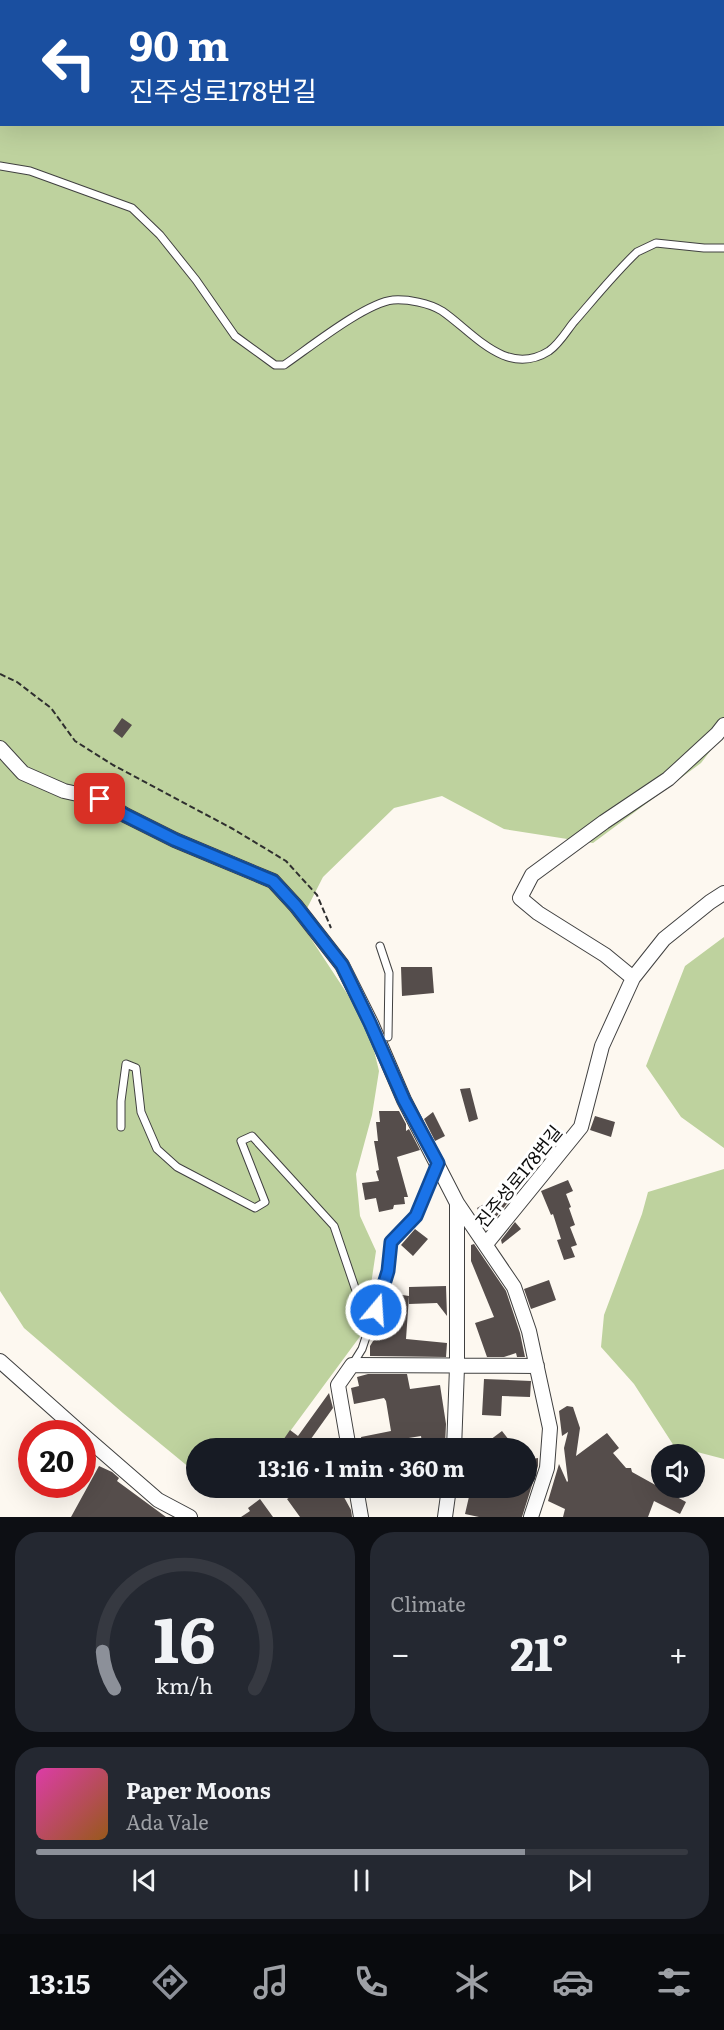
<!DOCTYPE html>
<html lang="en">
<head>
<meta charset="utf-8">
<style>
	:root { --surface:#171b24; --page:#242831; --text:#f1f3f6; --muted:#9ea1a6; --line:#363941; --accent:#8c9099 }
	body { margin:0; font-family:Literata,"Noto Sans KR",serif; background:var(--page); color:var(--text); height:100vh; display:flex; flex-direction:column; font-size:22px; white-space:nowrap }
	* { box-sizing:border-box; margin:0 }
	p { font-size:20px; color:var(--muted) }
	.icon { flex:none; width:33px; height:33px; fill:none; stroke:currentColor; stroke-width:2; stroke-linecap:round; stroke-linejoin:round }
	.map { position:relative; height:1517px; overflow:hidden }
	.side { display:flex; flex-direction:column; gap:15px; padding:15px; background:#0d0f14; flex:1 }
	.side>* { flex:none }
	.hud { position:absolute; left:0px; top:0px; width:724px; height:126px; box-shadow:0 6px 24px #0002; background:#1a4fa0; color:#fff; overflow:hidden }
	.buttons { position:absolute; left:651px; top:1444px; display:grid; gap:12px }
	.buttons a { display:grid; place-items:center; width:54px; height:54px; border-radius:50%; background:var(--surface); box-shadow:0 6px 24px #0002; font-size:30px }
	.speed { position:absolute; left:18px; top:1420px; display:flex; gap:12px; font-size:30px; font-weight:700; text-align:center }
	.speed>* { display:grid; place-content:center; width:78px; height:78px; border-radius:50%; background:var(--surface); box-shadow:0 6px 24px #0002; line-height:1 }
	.speed .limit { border:9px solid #d22; background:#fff; color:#111 }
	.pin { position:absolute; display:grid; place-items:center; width:51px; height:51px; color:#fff; margin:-26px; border-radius:12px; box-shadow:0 3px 9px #0006 }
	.me { position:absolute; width:66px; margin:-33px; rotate:18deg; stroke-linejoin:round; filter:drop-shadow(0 0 4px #0008) }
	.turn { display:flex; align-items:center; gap:21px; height:126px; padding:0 30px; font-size:27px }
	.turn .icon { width:78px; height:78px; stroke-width:2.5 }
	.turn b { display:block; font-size:42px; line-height:51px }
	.big { font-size:45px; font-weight:700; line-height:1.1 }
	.side .widget { flex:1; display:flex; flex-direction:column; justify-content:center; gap:9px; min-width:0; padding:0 21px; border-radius:24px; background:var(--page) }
	.side .dial { align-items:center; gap:0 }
	.dial svg { height:156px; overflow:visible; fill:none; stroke:var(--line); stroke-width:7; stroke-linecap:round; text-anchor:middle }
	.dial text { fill:var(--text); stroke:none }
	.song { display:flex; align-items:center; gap:18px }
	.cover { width:72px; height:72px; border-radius:9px; background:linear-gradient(135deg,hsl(320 70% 55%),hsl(30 70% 35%)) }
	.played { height:6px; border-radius:3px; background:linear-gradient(90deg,var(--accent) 75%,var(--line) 75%) }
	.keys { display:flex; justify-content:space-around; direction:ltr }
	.heat { display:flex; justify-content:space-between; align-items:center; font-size:33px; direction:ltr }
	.side .tiles { flex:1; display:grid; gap:15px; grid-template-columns:1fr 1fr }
	.widget:last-child { grid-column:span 2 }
	.trip { position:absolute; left:186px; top:1438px; width:351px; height:60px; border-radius:30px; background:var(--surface); box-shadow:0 6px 24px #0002; font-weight:700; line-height:60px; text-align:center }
	.tab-bar { display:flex; height:96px; justify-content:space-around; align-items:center; background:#090b0e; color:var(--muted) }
	.tab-bar .icon { width:42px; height:42px }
	.tab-bar .current { color:var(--accent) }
	.tab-bar b { font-size:27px; color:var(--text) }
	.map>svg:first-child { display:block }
</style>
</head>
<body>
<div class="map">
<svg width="724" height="1517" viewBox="0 0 724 1517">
	<rect width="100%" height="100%" fill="#fdf8f0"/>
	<!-- forest -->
	<path fill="#bed29e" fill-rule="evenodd" d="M0,0H724V733L701,763L593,843L504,829L442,796L394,808L323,877L300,922L348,995L371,1038L379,1071L372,1115L356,1174L360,1216L376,1251L364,1331L277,1449H196V1473L123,1413L24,1328L0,1291ZM2,2H723V124H2Z
		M724,937V1148L681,1117L646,1066L685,966Z
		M724,1169V1459L674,1446L634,1384L601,1347L604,1315L642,1214L648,1192Z"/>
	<!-- building -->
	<path fill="#554d4b" d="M122,718L132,725L122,738L113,731Z
		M401,967H432L434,993L402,996Z
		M470,1088L478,1119L469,1122L460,1089Z
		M379,1111H399L406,1124V1131L409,1129L420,1150L397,1157L408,1197H404L405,1204L394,1205L393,1209L379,1212L376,1198L365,1200L362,1183L379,1181L376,1171L379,1170L374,1141H378L376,1122H380Z
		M433,1112L445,1136L435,1141L424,1119Z
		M595,1116L615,1122L611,1137L590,1130Z
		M568,1180L573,1191L566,1194L571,1207L569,1208L575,1225L570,1227L577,1245L571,1247L575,1257L564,1260L557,1240L561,1239L553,1214L551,1215L541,1191Z
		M506,1192L510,1200L487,1228L477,1208Z
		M515,1222L521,1229L502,1244L501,1240Z
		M415,1229L428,1239L413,1256L401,1245Z
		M474,1244L506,1291L520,1333L525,1357H517L516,1353L504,1357H487L475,1323L494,1317L471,1261V1245Z
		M549,1280L556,1300L531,1309L524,1289Z
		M446,1286L447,1316L437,1303L409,1304V1287Z
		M389,1293L409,1296L406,1339L447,1343L446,1357L370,1356V1346L375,1338H380L382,1314H385Z
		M368,1374H407L410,1389L440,1385L446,1424L445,1445L423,1449L421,1436L384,1442L386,1449H363L361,1437L391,1431L386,1401L384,1398L354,1404L351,1388L359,1386L357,1377Z
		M484,1379L531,1381L530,1397L502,1396L501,1416L482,1415Z
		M329,1393L333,1408L308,1443L317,1449H277L290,1430L298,1436Z
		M567,1406L573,1407L580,1428L576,1456L607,1433L619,1448L613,1453L626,1468H631L632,1472L686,1502L680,1514L654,1501L648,1517H563L565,1509L548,1501L559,1464L567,1482L568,1481L564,1448L568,1432L562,1436L559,1411Z
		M502,1431L516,1449H478Z
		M538,1458V1466L522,1517H479L465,1514L471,1488H526V1460Z
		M99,1466L112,1472L119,1478L117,1481L166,1517H71Z
		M304,1488H339L351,1510L352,1517H300L287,1499Z
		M260,1499L273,1517H241L250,1511L248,1508Z"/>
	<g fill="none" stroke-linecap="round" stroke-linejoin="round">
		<!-- lane casing -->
		<g stroke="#404040" stroke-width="9">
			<path id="lane" d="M0,166L30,171L132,208L160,235L196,280L235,336L275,365H284C309,348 365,303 393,300C408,299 429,303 442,311C473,332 506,378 549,351C559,344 566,332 573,323C594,299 614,274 637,252L656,243L704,248H724
				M380,946L389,973L388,1037
				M121,1127V1101L126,1064L136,1068L141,1112L157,1149L177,1167L255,1208L265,1202L241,1141L252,1136L334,1226L369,1329
				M352,1365L362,1349L388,1271L391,1242L416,1216L437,1165"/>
		</g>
		<!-- street casing -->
		<g stroke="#404040" stroke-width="16">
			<path id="street" d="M0,748L23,773L64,791L100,799L125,815L175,840L273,881L296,906L342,965L371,1023L404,1100L457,1203L514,1287L529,1331L550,1428L547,1468L531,1517
				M633,978L605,955L538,913L520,898L532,875L604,822L668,779L717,734L724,725
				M486,1244L581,1127L602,1046L633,978L664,939L710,902L724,893
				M0,1361L82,1434
				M82,1434L158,1500L190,1517
				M349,1449L338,1385L352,1365L537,1366
				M454,1449L457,1367V1203
				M356,1488L361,1517
				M445,1517L449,1488"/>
		</g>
		<!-- path -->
		<path stroke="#2f2f2f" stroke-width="2" stroke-dasharray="6 3" stroke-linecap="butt" d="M0,674L17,682L51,708L75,741L113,765L233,829L286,861L317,895L331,928"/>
		<!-- lane -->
		<use href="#lane" stroke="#fff" stroke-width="7"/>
		<!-- street -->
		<use href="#street" stroke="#fff" stroke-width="14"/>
	</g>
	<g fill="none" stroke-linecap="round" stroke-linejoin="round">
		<!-- route casing -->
		<g stroke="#114b97" stroke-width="15">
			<path id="route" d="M100,799L125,815L175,840L273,881L296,906L342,965L370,1023L404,1100L438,1163L416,1216L391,1242L388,1271L376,1310"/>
		</g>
		<!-- route -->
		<use href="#route" stroke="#1a73e8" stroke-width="10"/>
	</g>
	<g text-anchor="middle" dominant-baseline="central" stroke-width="6" stroke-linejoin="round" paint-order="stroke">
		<!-- street labels -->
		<g font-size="18" fill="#0d0d0d" stroke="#fff">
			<text transform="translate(518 1176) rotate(-51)">진주성로178번길</text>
		</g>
	</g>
</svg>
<div class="buttons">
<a><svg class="icon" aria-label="sound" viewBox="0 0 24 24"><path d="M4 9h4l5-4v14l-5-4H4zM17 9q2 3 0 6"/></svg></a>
</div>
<div class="speed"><div class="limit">20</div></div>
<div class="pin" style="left:100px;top:799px;background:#d93025"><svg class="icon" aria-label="arrive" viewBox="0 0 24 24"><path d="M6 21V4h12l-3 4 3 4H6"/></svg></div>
<svg class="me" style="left:376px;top:1310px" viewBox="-20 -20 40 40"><circle r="17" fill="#1a73e8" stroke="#fff" stroke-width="3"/><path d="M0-11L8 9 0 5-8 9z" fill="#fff"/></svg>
<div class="trip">13:16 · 1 min · 360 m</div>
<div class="hud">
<div class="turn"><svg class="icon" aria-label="left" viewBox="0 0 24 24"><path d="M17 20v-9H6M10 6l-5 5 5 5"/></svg><div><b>90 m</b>진주성로178번길</div></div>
</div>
</div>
<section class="side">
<div class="tiles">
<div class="widget dial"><svg viewBox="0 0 100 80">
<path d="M14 69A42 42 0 1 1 86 69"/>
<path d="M14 69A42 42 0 0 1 8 50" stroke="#8c9099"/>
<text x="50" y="56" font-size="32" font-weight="700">16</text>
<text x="50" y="72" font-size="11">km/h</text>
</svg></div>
<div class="widget"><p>Climate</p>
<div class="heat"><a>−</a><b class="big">21°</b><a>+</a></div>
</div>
<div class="widget">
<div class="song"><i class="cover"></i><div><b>Paper Moons</b><p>Ada Vale</p></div></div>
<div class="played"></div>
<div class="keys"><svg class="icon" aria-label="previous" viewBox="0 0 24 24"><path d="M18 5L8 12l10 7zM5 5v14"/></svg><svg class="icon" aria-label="pause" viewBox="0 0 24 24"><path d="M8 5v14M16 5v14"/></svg><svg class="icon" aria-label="next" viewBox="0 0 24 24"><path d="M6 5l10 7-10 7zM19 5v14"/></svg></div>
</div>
</div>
</section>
<nav class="tab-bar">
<b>13:15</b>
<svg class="icon current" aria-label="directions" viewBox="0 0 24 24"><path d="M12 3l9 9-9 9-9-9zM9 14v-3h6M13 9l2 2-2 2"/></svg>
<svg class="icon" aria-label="music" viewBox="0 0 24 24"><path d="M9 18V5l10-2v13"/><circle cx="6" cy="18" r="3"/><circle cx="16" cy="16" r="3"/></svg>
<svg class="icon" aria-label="phone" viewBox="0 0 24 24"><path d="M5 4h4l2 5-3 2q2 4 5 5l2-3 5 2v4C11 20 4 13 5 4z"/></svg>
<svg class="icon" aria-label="climate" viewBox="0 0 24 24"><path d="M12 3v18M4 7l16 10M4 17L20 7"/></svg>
<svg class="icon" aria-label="car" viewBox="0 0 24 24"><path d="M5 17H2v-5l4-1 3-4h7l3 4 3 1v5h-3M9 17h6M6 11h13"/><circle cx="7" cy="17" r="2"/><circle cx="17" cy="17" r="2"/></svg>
<svg class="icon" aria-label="filters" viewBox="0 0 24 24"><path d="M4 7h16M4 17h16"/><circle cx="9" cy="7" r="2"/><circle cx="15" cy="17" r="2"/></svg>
</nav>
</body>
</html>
